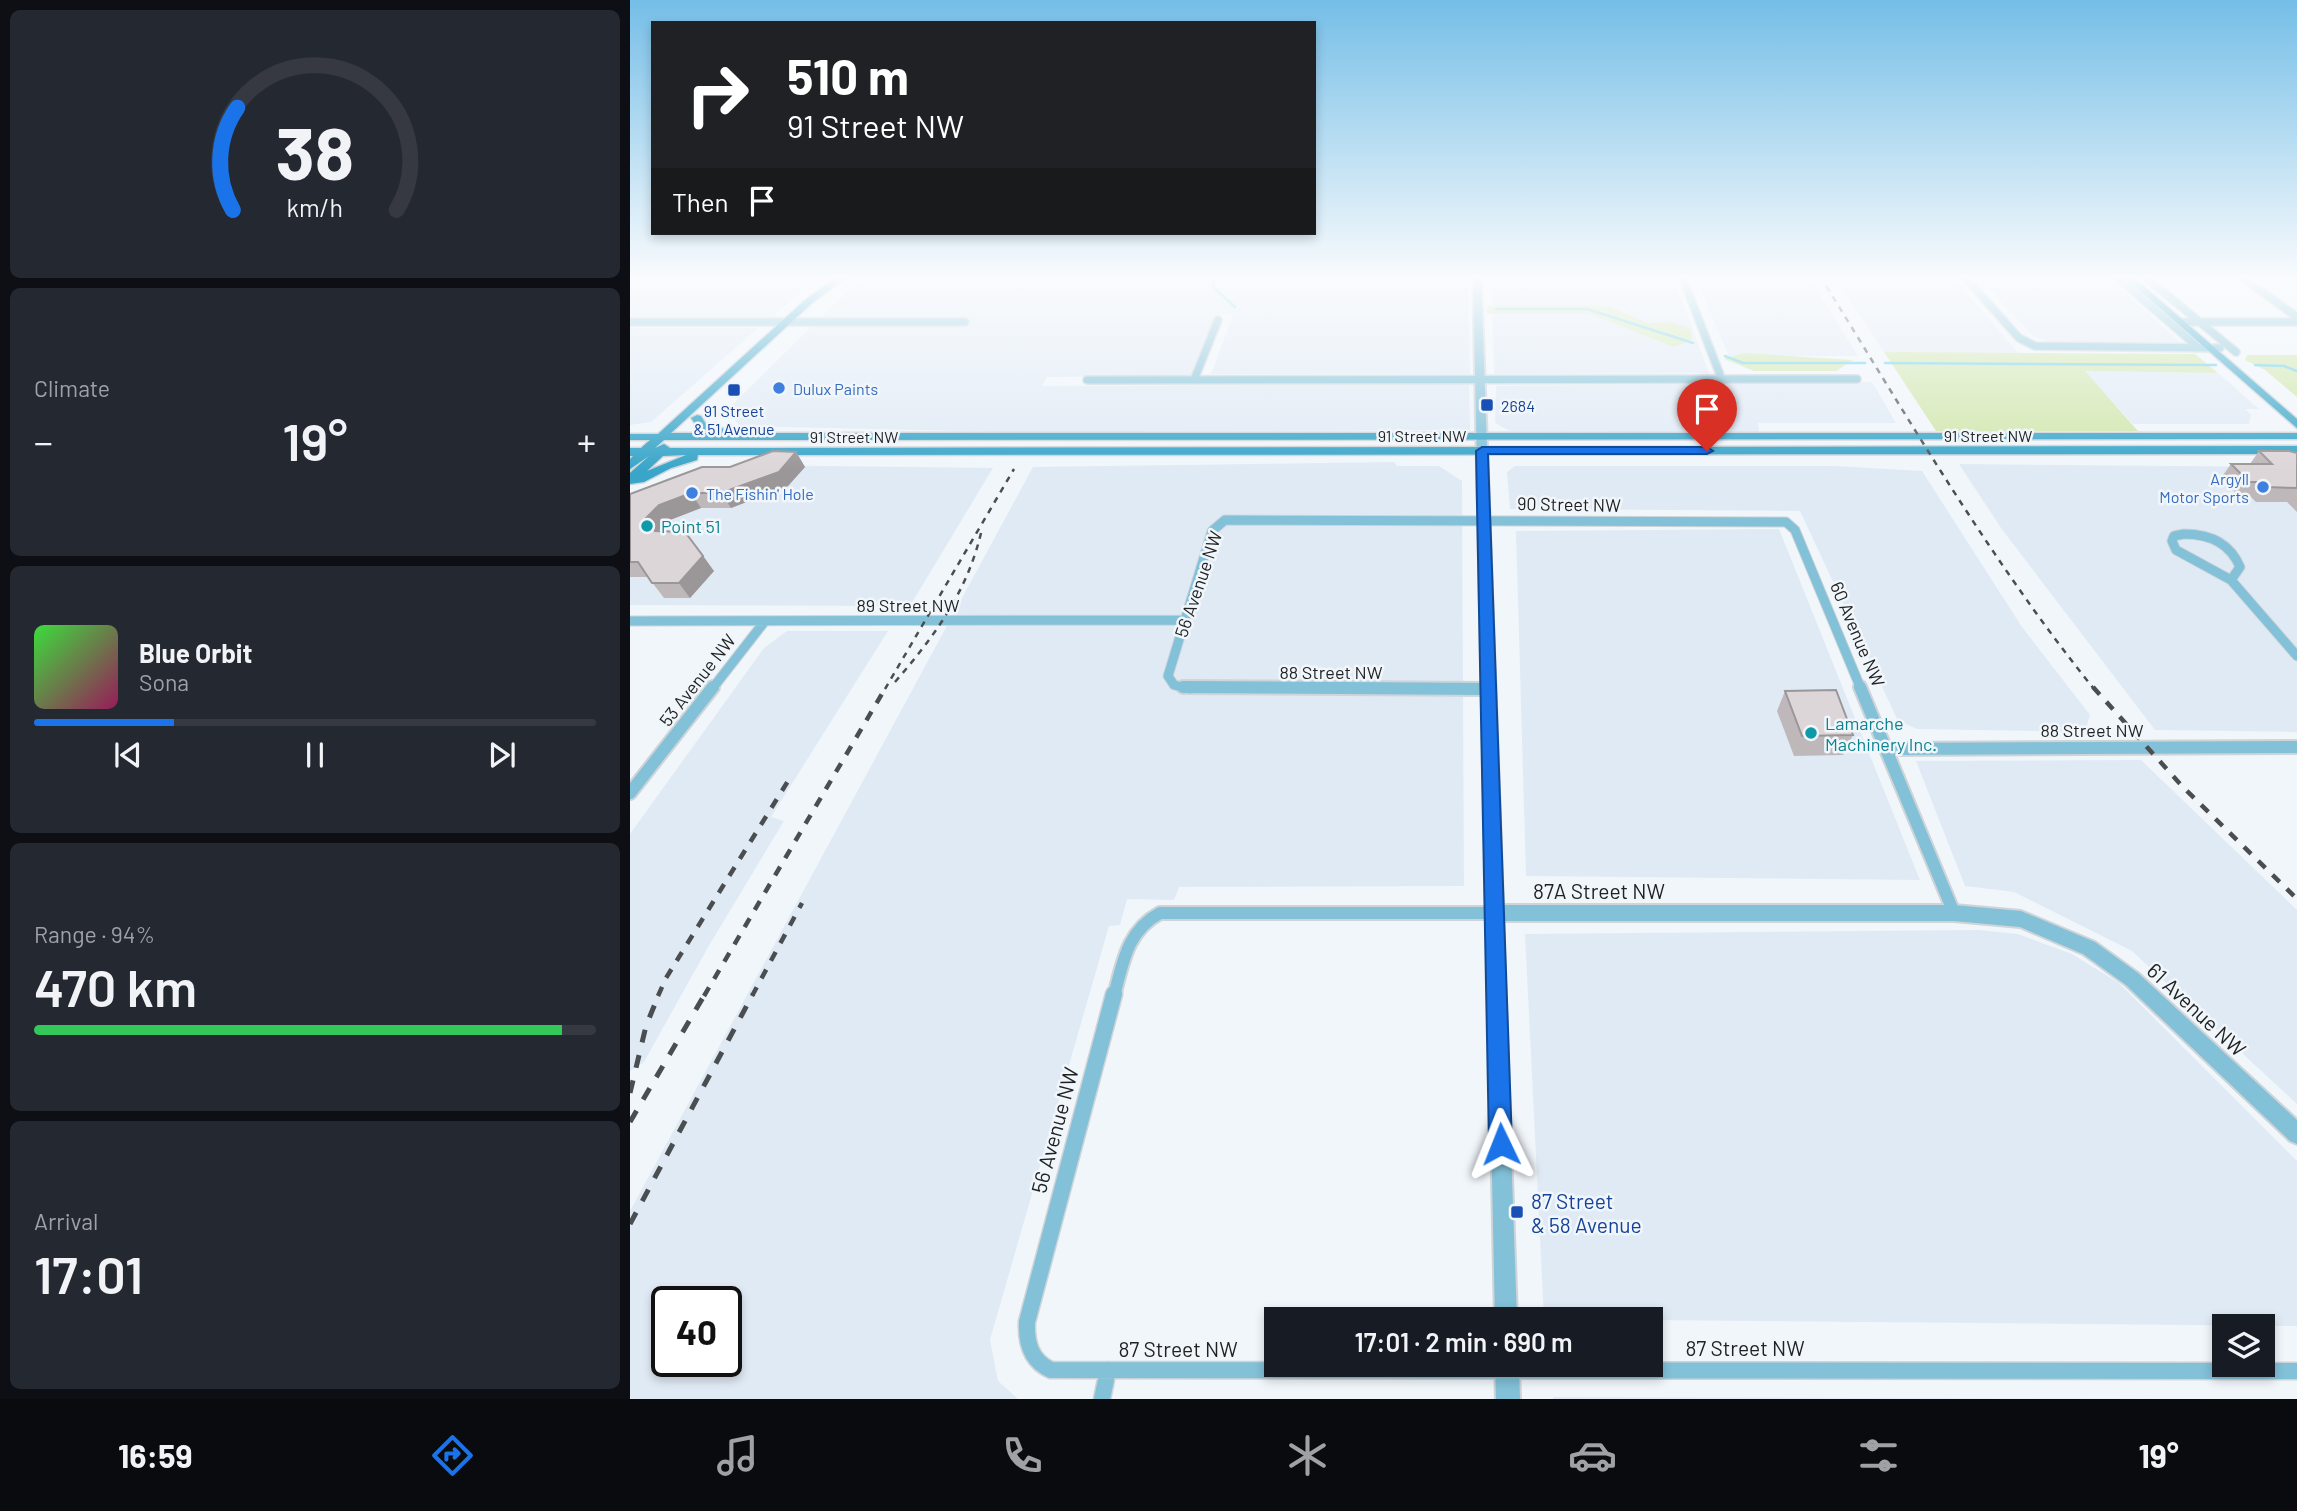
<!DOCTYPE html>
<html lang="en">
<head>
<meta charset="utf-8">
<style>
	:root { --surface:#171b24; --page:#242831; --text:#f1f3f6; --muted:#9ea1a6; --line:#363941; --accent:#1a73e8 }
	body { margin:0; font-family:Barlow,sans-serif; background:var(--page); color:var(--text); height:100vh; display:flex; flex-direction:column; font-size:26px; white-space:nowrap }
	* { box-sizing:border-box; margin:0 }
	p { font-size:23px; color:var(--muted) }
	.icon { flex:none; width:38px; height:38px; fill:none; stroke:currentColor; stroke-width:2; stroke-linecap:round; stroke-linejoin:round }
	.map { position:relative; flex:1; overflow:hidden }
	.sheet { display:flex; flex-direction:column; gap:10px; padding:10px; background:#0d0f14; width:630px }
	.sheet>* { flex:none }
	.banner { position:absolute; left:21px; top:21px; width:665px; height:214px; border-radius:0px; box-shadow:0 4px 10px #0003; background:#202124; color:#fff; overflow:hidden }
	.controls { position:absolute; left:1582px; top:1314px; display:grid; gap:14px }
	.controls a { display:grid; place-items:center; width:63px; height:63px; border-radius:0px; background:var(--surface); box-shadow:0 4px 10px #0003; font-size:35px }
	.speed { position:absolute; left:21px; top:1286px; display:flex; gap:14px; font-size:35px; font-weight:700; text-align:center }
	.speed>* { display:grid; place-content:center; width:91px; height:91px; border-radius:50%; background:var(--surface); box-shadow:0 4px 10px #0003; line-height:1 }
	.speed .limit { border:4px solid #111; border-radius:10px; background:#fff; color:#111 }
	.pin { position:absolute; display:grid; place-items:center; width:60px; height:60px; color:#fff; margin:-72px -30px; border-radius:50% 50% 50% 0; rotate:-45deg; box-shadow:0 0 7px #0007 }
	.pin .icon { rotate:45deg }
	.me { position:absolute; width:77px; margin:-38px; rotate:358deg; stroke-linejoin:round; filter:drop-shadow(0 0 5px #0008) }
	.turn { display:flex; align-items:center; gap:24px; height:147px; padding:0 21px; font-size:32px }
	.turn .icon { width:91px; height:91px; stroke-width:2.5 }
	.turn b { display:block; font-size:49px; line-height:60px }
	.then { display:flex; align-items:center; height:66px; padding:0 21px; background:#0003; gap:14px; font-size:26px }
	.big { font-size:52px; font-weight:600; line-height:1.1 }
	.sheet .card { flex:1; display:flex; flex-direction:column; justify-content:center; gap:10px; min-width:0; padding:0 24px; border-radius:10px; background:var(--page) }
	.sheet .dial { align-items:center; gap:0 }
	.dial svg { height:182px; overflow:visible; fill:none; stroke:var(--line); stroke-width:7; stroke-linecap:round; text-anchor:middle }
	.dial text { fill:var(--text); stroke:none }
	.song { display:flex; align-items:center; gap:21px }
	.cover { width:84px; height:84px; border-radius:10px; background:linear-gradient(135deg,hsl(120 70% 55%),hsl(330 70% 35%)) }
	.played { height:7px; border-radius:4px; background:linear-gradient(90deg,var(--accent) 25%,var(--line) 25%) }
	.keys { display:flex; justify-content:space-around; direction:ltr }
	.heat { display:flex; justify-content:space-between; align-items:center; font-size:38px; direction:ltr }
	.charge { height:10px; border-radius:5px; background:linear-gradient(90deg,#34c759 94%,var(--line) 0) }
	.trip { position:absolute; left:634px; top:1307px; width:399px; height:70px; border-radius:0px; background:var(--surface); box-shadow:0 4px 10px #0003; font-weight:600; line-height:70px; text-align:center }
	.menu { display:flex; height:112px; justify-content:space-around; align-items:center; background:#090b0e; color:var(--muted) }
	.menu .icon { width:49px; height:49px }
	.menu .current { color:var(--accent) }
	.menu b { font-size:32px; color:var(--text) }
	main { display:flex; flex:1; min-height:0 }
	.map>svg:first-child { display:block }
</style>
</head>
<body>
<main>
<section class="sheet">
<div class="card dial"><svg viewBox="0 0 100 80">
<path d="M14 69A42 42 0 1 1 86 69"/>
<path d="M14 69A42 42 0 0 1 16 24" stroke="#1a73e8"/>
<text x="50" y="56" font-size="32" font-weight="700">38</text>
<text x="50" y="72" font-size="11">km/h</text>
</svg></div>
<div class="card"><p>Climate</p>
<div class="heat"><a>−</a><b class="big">19°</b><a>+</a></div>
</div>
<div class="card">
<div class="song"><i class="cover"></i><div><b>Blue Orbit</b><p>Sona</p></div></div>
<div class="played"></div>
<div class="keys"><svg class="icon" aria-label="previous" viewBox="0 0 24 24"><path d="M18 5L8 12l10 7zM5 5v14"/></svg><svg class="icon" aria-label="pause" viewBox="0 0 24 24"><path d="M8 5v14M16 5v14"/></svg><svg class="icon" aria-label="next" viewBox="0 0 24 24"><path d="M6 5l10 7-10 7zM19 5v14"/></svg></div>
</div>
<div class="card"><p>Range · 94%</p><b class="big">470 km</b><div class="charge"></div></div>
<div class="card"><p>Arrival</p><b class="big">17:01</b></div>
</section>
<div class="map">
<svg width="1667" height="1399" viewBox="0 0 1667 1399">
	<rect width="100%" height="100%" fill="#f1f6fb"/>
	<!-- built -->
	<path fill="#e0eaf5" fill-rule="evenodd" d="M0,276H188L143,316H0Z
		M233,276L838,277L840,374H581L603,315L586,314L562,376L417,377L412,386L839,384L840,430L384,432L110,426L97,410Z
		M861,276H1043L1079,373L864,374Z
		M1065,276H1178L1228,356H1099Z
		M1204,276H1322L1389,354L1254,352Z
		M1348,276H1476L1550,342H1420L1403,336Z
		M0,328H128L21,422L0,425Z
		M1454,371L1588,373L1629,409H1615L1621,415L1619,424H1503Z
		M1242,382L1266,423H1128L1129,432L880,431L865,423L866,386Z
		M764,462L767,466H809L832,481L834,886L549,887L544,900L497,899L490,925L479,926L360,1340L368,1381L388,1399H0V1211L403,467ZM37,1302H96V1362H37Z
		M1329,464L1667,467V732L1525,730L1371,528Z
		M115,465L363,468L280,606L0,605V501L36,479L68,469Z
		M885,466H1203L1292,471L1392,627L1460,715L1455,732L1287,729L1268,721L1170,511L880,509L877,472Z
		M1149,529L1290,880L896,876L886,531Z
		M157,631H258L141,817L154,821L77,949L14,1062L0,1071V834L134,648Z
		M1511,760L1667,910V1104L1502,951L1384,892L1335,886L1286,761Z
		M1349,930L1388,934L1442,954L1489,983L1667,1161V1326L914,1319L895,934Z
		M923,1397L1587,1399H923Z"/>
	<!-- green -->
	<path fill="#d0e6aa" d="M857,306H978L1017,323L1043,322L1061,329L1062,340L1044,347L960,314H857Z
		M1254,352L1565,354L1588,373L1455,371L1508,431H1306Z
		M1113,353L1223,360L1206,371H1124L1094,359Z
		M1617,355H1667V397L1635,370L1615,360Z"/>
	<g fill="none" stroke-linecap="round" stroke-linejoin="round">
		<!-- stream -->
		<path stroke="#68cee6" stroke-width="2.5" d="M585,276L583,287L605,307
			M866,309H957L1063,343
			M1095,356L1113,363H1235
			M1255,363L1586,365
			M1625,365L1654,366L1667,371"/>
		<!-- minor-far3 casing -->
		<g stroke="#cfd4d8" stroke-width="10">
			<path id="minor-far3" d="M1052,276L1092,380
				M1334,276L1389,338L1405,346L1590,348
				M1486,276L1569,348
				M1514,276L1606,352
				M1610,276L1667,317
				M0,322H335
				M1551,322H1667
				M457,380L1227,379
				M564,380L588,320"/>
		</g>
		<!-- minor-far2 casing -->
		<g stroke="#cfd4d8" stroke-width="11">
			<path id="minor-far2" d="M1554,534C1579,534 1600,543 1610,567L1601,580L1546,550L1542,541L1544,536Z
				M1601,580L1667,656
				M0,621L555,620
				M82,689L135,621
				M560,689L544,685L538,676L582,531L595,520L1156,522L1165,530L1231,689"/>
		</g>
		<!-- minor-far1 casing -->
		<g stroke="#cfd4d8" stroke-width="16">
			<path id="minor-far1" d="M553,687L858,689
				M1230,687L1324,913
				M1257,749L1667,747
				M0,793L83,687
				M484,996C493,962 497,931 530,913H864"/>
		</g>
		<!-- minor casing -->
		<g stroke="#cfd4d8" stroke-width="19">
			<path id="minor" d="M484,994L397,1322C396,1343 401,1361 421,1370L1667,1371
				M472,1399L478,1370"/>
		</g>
		<!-- tertiary casing -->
		<g stroke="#cfd4d8" stroke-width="4">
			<path id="tertiary" d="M843,276H851L873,905H1324L1391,911L1465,942L1508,973L1667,1120V1144L1660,1141L1496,985L1453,954L1390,927L1324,921H873L887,1320H865Z
				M865,1365H889L890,1399H866Z"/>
		</g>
		<!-- secondary casing -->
		<g stroke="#cfd4d8" stroke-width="3">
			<path id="secondary" d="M208,276H218L181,304L41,433H87L68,428L61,418L67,415L71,416L76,424L95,429V433H1667V439L34,440L25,448L34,444L40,448L1667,446V454L68,455L67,460L41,468L14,482L0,484V473L19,456L0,469V459L3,456H0V448H11L20,440H0V434H28L175,300ZM56,455L17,471L33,456Z
				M1493,276H1502L1667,419V428Z"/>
		</g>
		<!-- minor-far3 -->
		<use href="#minor-far3" stroke="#82c1d8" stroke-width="7"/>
		<!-- minor-far2 -->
		<use href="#minor-far2" stroke="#82c1d8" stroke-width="9"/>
		<!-- minor-far1 -->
		<use href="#minor-far1" stroke="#82c1d8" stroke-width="12"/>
		<!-- minor -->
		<use href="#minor" stroke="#82c1d8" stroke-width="16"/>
		<!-- tertiary -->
		<use href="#tertiary" fill="#82c1d8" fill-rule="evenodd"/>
		<!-- secondary -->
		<use href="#secondary" fill="#38a5c9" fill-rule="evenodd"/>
		<!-- rail-far2 -->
		<path stroke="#4b4e50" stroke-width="2.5" stroke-dasharray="6 6" stroke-linecap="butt" d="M1190,276C1277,416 1360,560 1464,689
			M265,682C304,637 337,592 351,533
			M255,689L384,469"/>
		<!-- rail-far1 -->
		<path stroke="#4b4e50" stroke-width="4.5" stroke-dasharray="10 10" stroke-linecap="butt" d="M1463,687L1552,786L1667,899
			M28,996L36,978L158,781
			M74,996L256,687
			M122,996L172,903"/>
		<!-- rail -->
		<path stroke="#4b4e50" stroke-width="5" stroke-dasharray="13 13" stroke-linecap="butt" d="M0,1093L16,1026L29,994
			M0,1122L75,994
			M0,1224L123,994"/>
	</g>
	<!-- wall -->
	<path fill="#beb8bb" d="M1629,451L1667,453V512L1657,502H1626L1620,496H1609L1591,478L1601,464H1620Z
		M166,452L175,467L158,486L101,508H71L40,520L29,531L84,571L60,598H34L18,577H0V494L100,467Z
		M1155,691L1223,735L1213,755L1164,756L1147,711Z"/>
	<!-- shaded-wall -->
	<path fill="#9b9698" d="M166,452L175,467L158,486L101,508L91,493Z
		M61,493L71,508L40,520L27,532L25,531L16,518L29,505Z
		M66,546L84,571L60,598L49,583Z"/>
	<!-- building -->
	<path fill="#ddd6d9" stroke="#9b9698" stroke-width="2" d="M143,451L166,452L149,472L91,493H61L29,505L16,518L25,531L55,532L73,556L49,583H22L8,562H0V494L72,467H100Z
		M1629,451H1659L1667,453V488L1636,487L1631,482H1619L1601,464H1642Z
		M1206,690L1223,735L1172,736L1155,691Z"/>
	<!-- sky -->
	<linearGradient id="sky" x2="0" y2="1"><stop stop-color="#75bee7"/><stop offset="0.59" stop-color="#f9fbfd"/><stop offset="1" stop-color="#f9fbfd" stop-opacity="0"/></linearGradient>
	<rect width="1667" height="471" fill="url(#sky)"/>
	<!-- route -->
	<path fill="#1a73e8" stroke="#114b97" stroke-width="2" d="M852,447H1077L1083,451L1077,454H858L882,1144L879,1152L871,1156L863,1152L859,1144L846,451Z"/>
	<!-- markers -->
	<g fill="#3f7fe0" stroke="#f1f6fb" stroke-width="2.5">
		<circle cx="149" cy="388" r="7"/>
		<circle cx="1633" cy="487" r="7"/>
		<circle cx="62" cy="493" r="7"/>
	</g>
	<g fill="#1a4fb4" stroke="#f1f6fb" stroke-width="2.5">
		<rect x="97" y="383" width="14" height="14" rx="3.5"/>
		<rect x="850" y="398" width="14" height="14" rx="3.5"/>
		<rect x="880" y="1205" width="14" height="14" rx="3.5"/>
	</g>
	<g fill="#0f9aa8" stroke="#f1f6fb" stroke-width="2.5">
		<circle cx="17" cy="526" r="7"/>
		<circle cx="1181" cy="733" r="7"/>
	</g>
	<g text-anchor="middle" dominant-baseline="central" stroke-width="5" stroke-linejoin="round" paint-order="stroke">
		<!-- far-shop labels -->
		<g font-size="16" fill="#366cbe" stroke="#f1f6fb" text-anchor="start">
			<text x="163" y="388">Dulux Paints</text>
			<text x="1619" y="478" text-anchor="end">Argyll<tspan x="1619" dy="18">Motor Sports</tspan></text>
			<text x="76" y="493">The Fishin' Hole</text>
		</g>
		<!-- far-transit labels -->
		<g font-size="16" fill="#164399" stroke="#f1f6fb" text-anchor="start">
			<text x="871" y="405">2684</text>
			<text x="104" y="410" text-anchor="middle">91 Street<tspan x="104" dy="18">&amp; 51 Avenue</tspan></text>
		</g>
		<!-- far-street labels -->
		<g font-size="16" fill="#1f2123" stroke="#f1f6fb">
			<text x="792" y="435">91 Street NW</text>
			<text x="1358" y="435">91 Street NW</text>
			<text x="224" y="436">91 Street NW</text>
		</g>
		<!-- street labels -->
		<g font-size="18" fill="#1f2123" stroke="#f1f6fb">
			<text transform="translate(939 504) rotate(1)">90 Street NW</text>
			<text transform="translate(568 584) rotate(-71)">56 Avenue NW</text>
			<text x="278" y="605">89 Street NW</text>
			<text transform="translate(1228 634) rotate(67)">60 Avenue NW</text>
			<text x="701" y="672">88 Street NW</text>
			<text transform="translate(67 680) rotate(-52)">53 Avenue NW</text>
			<text x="1462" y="730">88 Street NW</text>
		</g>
		<!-- culture labels -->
		<g font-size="18" fill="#0d838f" stroke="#f1f6fb" text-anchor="start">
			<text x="31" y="526">Point 51</text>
			<text x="1195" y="723">Lamarche<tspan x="1195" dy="21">Machinery Inc.</tspan></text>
		</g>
		<!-- near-street labels -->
		<g font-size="21" fill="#1f2123" stroke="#f1f6fb">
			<text x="969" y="890">87A Street NW</text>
			<text transform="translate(1567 1009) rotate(43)">61 Avenue NW</text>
			<text transform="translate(424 1130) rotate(-75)">56 Avenue NW</text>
			<text x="1115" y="1347">87 Street NW</text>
			<text x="548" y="1348">87 Street NW</text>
		</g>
		<!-- near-transit labels -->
		<g font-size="21" fill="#164399" stroke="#f1f6fb" text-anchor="start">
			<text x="901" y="1200">87 Street<tspan x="901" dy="24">&amp; 58 Avenue</tspan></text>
		</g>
	</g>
</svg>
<div class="controls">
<a><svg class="icon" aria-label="layers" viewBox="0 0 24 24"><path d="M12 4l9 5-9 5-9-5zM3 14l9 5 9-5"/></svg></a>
</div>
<div class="speed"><div class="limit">40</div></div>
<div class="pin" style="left:1077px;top:451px;background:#d93025"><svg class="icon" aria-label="arrive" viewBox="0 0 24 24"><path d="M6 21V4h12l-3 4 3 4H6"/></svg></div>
<svg class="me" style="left:871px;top:1144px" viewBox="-20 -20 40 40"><path d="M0-17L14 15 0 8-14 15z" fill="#1a73e8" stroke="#fff" stroke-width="4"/></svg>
<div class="trip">17:01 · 2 min · 690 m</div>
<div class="banner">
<div class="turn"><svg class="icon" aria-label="right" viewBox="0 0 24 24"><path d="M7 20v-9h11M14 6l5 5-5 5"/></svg><div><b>510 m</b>91 Street NW</div></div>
<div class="then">Then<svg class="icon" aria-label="arrive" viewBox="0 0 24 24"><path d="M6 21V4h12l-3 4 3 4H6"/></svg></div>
</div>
</div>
</main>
<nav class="menu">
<b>16:59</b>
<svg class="icon current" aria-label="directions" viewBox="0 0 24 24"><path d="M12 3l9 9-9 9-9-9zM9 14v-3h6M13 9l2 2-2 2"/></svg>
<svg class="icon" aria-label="music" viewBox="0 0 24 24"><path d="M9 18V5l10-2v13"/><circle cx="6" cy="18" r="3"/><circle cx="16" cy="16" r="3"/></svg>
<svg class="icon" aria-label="phone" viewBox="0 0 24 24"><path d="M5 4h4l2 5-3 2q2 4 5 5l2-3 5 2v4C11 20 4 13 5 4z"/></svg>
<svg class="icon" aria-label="climate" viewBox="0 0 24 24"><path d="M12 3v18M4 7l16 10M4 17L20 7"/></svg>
<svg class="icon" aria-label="car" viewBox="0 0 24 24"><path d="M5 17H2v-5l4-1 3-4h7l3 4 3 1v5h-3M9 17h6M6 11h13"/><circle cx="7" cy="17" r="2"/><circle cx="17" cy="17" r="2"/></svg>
<svg class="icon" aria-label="filters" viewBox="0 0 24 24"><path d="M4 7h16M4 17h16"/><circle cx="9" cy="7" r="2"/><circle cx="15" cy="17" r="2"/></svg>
<b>19°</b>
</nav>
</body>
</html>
